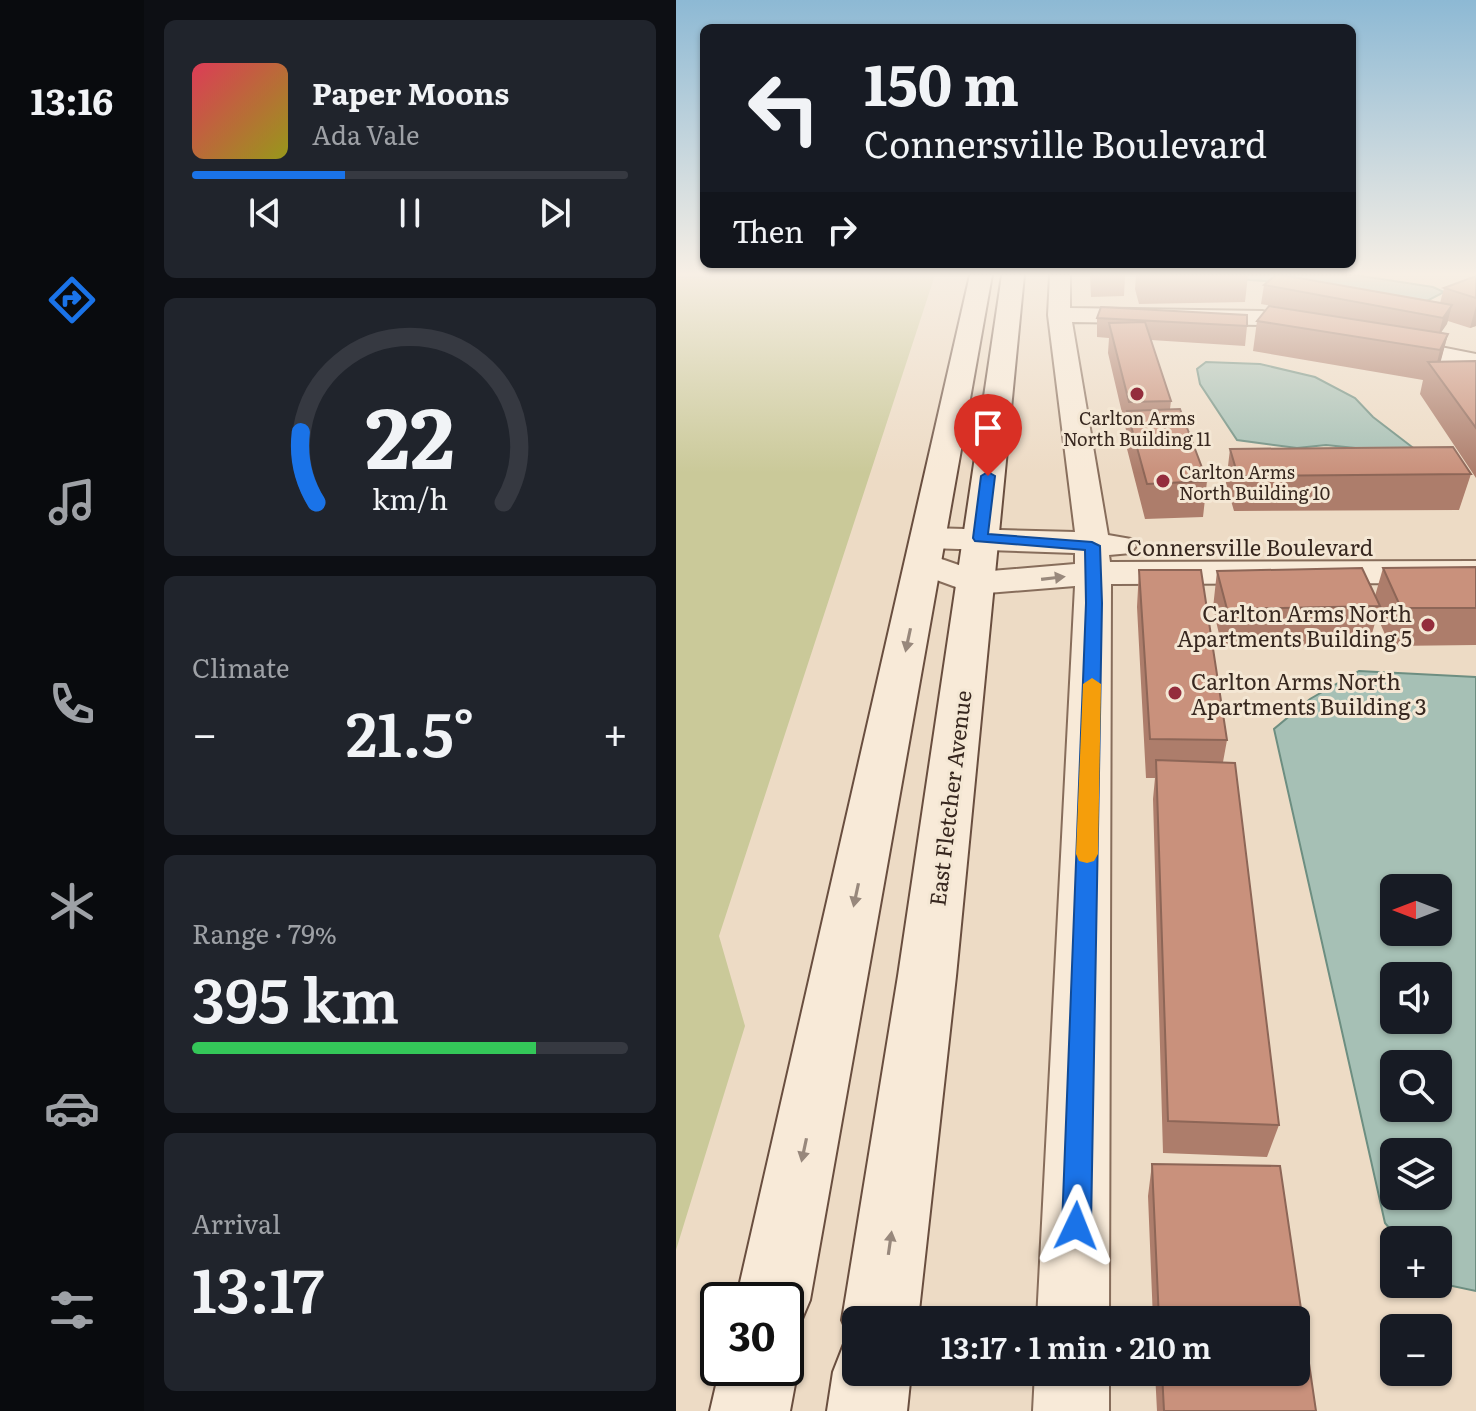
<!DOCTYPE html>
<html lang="en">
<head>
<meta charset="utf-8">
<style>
	:root { --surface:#171b24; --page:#20242c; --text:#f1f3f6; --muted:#9ea1a6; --line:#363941; --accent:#1a73e8 }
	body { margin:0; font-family:Literata,serif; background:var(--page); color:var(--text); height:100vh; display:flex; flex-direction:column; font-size:30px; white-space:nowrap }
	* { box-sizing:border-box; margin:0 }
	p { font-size:26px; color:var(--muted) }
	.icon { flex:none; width:44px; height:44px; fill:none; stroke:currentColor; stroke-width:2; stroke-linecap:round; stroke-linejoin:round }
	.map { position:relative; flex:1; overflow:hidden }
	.panel { display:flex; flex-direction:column; gap:20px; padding:20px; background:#0d0f14; width:532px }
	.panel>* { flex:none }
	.top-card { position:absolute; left:24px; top:24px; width:656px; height:244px; border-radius:12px; box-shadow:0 2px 6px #0004; background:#171b24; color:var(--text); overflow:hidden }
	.needle { width:52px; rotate:270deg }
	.controls { position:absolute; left:704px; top:874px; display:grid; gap:16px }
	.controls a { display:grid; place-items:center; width:72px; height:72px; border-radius:12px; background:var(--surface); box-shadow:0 2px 6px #0004; font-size:40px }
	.speed { position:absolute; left:24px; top:1282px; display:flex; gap:16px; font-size:40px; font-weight:700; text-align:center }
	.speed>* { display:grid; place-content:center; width:104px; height:104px; border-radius:50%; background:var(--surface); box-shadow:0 2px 6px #0004; line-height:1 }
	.speed .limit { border:4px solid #111; border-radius:12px; background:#fff; color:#111 }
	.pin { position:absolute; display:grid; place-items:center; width:68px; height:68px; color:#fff; margin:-82px -34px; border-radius:50% 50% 50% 0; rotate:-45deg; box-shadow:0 0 8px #0007 }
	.pin .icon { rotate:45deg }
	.me { position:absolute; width:88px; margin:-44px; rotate:2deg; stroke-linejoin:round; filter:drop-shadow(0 0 6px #0008) }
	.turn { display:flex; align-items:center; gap:28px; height:168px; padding:0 32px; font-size:36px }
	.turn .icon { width:104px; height:104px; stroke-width:2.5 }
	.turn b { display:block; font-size:56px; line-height:68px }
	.then { display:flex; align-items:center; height:76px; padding:0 32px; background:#0003; gap:16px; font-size:30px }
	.big { font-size:60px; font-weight:600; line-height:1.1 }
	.panel .card { flex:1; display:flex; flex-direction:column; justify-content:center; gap:12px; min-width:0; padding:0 28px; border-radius:12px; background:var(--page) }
	.panel .dial { align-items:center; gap:0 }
	.dial svg { height:208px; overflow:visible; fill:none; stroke:var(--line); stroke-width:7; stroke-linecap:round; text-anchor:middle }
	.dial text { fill:var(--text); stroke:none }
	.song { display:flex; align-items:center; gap:24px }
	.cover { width:96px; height:96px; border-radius:12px; background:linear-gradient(135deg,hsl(350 70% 55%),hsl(60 70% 35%)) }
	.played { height:8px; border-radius:4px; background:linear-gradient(90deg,var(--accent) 35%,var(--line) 35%) }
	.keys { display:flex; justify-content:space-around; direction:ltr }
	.heat { display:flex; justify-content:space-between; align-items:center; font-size:44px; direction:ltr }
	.charge { height:12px; border-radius:6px; background:linear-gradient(90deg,#34c759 79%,var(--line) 0) }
	.trip { position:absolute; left:166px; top:1306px; width:468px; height:80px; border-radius:12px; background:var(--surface); box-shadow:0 2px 6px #0004; font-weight:600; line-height:80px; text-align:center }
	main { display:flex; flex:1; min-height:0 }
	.tabs { display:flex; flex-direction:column; width:144px; justify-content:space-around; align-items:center; background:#090b0e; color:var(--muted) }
	.tabs .icon { width:56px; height:56px }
	.tabs .selected { color:var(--accent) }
	.tabs b { font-size:36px; color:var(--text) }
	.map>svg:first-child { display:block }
</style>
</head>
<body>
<main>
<nav class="tabs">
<b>13:16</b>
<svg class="icon selected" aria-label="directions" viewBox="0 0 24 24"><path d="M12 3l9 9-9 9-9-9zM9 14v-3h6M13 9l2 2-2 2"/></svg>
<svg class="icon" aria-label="music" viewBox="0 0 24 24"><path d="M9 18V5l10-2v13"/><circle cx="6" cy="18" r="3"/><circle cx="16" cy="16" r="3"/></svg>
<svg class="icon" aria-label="phone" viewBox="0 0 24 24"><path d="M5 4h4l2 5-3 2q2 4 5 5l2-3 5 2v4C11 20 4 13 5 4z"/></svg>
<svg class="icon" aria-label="climate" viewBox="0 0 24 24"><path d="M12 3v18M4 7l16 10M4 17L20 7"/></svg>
<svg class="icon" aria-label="car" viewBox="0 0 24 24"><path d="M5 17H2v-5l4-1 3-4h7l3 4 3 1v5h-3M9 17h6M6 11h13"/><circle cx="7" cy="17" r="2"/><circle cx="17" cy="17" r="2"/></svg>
<svg class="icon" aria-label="filters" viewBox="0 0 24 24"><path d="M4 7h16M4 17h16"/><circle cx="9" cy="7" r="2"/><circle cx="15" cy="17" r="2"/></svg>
</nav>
<section class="panel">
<div class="card">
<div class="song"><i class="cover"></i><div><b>Paper Moons</b><p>Ada Vale</p></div></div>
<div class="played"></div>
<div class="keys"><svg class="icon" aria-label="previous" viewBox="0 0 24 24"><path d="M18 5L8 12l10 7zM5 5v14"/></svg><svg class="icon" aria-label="pause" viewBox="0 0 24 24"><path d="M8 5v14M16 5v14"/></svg><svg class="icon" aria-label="next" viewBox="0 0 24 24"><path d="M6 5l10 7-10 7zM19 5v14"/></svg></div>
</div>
<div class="card dial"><svg viewBox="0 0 100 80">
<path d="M14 69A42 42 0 1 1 86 69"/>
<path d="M14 69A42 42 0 0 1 8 42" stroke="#1a73e8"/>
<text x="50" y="56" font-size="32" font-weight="700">22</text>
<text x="50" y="72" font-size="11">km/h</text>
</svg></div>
<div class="card"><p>Climate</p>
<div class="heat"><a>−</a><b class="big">21.5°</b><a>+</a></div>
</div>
<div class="card"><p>Range · 79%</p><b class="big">395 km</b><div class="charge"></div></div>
<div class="card"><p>Arrival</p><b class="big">13:17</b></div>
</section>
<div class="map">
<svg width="800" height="1411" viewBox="0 0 800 1411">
	<rect width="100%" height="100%" fill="#eddbc5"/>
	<!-- green -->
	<path fill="#cac999" d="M0,275H259L43,936L69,1026L0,1250Z"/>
	<!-- water -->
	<path fill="#a6c0b5" stroke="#6d8e81" stroke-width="2" fill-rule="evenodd" d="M498,275H679L757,287L768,292L751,301L617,283Z
		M530,362L584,364L639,377L679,398L697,417L740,450L709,451L650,445L621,448L561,440L524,384L521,369Z
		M683,671L800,677V1291L762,1283V1240H723L709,1223L598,729L634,699ZM718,888H762V932H718ZM718,976H762V1020H718ZM718,1064H762V1108H718ZM718,1152H762V1196H718Z"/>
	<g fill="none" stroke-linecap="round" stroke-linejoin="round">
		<!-- minor casing -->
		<g stroke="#876d5b" stroke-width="4">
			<path id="minor" d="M374,275H394V308L586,311L648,323L652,328L648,333L640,335L586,325L396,322L432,535L455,539L460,546L455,553L433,555L434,562L800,561V583L435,584L433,1320H361L399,586L299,594L236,571L230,564L236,557L248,553L303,572L399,564V553L253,548L241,545L236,538L241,531L253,528L399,532L372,315Z
				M709,336L800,354V370L700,348L697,343L700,338Z
				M359,1372H433V1411H357Z"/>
		</g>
		<!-- secondary casing -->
		<g stroke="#694e3f" stroke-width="4">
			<path id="secondary" d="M294,275H316L134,1300L123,1326L110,1332V1300H60Z
				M326,275H348L280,976L242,1320H180V1372H235L231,1411H151L157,1372L168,1344L175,1341L166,1320L222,976Z
				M111,1340L122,1368L114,1411H34L44,1368H110Z"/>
		</g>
		<!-- minor -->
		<use href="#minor" fill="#f8ead8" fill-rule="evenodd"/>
		<!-- secondary -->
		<use href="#secondary" fill="#f8ead8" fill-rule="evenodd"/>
	</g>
	<!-- wall -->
	<path fill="#ad7d6b" d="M414,275H449L448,296L415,297Z
		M460,275H572L569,302L463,304L459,289Z
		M800,276V326L794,328L772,321L765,332L772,334L764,362L800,361V478L744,394L747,380L577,351L581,321L629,312L585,304L588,285L764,303L768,288Z
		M421,318L571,326L569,346L475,340L495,401L494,409L531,481L527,517L469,519L450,445V430L432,353L433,338L421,337Z
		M554,449L795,474L783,510L558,511L550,483Z
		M800,567V645L714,646L701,616L693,644L546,647L537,608L541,571L699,596L707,568Z
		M463,570L551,740L547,762L603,1125L591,1157L487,1153L477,799L479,778H470L461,607Z
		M476,1164L604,1166L640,1411H481L479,1372H620V1320H477L472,1196Z"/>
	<!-- shaded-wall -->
	<path fill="#8d6657" d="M776,305L771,324L762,337L767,318Z
		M800,306V326L794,328Z
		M772,334L764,364L759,371L764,350Z"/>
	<!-- building -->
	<path fill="#c9917c" stroke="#8d6657" stroke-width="2" d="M600,275H606L776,305L767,318L588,285Z
		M800,276V298L768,288Z
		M593,306L772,334L764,350L581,321Z
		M425,307L571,315V326L421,318Z
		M469,322L495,401L453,402L433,323Z
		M800,361V428L752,362Z
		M504,409L531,481L471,484L451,411Z
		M777,447L795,474L562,476L554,449Z
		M800,567V608H725L707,568Z
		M686,568L704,606L551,609L541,571Z
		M463,570H525L551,740L474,739Z
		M480,760L559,763L603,1125L492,1121Z
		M476,1164L604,1166L640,1411H488L486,1372H620V1320H483Z"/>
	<!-- one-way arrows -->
	<defs><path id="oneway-solid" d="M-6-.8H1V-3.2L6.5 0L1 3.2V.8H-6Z" transform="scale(2)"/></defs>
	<g fill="#98887c">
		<use href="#oneway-solid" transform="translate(377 578) rotate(-7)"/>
		<use href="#oneway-solid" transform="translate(232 640) rotate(102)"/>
		<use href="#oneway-solid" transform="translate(180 895) rotate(102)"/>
		<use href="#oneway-solid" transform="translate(128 1150) rotate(102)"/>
		<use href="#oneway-solid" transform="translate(214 1243) rotate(-82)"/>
	</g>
	<!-- sky -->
	<linearGradient id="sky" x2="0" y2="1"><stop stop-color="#8db9d4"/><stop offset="0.58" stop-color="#f7efe5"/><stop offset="1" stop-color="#f7efe5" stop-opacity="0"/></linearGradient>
	<rect width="800" height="473" fill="url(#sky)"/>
	<!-- route -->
	<path fill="#1a73e8" stroke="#114b97" stroke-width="2" d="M312,472L319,476L312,534L416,542L424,546L426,603L415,1226L411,1237L400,1241L390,1237L386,1226L410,603L409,550L299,541L297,538L305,476Z"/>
	<!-- slow -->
	<path fill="#f59e0b" d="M416,678L425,684L422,854L418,861L411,863L403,861L400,854L407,684Z"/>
	<!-- markers -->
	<g fill="#942d3c" stroke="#f4e7d4" stroke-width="3">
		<circle cx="461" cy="394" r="8"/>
		<circle cx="487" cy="481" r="8"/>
		<circle cx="752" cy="625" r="8"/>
		<circle cx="499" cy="693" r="8"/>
	</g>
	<g text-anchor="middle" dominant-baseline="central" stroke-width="6" stroke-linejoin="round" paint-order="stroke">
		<!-- far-poi labels -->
		<g font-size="18" fill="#37271f" stroke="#f4e7d4">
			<text x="461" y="417">Carlton Arms<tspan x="461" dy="21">North Building 11</tspan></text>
			<text x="503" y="471" text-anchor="start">Carlton Arms<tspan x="503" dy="21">North Building 10</tspan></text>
		</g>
		<!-- street labels -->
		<g font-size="22" fill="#37271f" stroke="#f4e7d4">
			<text x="574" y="546">Connersville Boulevard</text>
			<text transform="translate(273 798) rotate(-83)">East Fletcher Avenue</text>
		</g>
		<!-- poi labels -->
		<g font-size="22" fill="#37271f" stroke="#f4e7d4" text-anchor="end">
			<text x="736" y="612">Carlton Arms North<tspan x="736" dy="25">Apartments Building 5</tspan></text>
			<text x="515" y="680" text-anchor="start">Carlton Arms North<tspan x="515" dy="25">Apartments Building 3</tspan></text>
		</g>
	</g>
</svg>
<div class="controls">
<a><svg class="needle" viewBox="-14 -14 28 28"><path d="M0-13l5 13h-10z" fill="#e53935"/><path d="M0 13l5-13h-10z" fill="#9ea1a6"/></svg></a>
<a><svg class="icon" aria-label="sound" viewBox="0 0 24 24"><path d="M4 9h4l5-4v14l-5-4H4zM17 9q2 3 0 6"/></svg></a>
<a><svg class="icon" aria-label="search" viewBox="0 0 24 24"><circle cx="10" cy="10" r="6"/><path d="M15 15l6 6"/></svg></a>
<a><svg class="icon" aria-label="layers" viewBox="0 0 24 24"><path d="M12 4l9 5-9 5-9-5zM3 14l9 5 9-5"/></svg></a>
<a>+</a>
<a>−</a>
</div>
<div class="speed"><div class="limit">30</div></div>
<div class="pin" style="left:312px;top:476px;background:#d93025"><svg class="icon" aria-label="arrive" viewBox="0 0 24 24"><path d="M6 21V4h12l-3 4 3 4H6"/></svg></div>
<svg class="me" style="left:400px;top:1226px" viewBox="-20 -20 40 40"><path d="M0-17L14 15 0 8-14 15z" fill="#1a73e8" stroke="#fff" stroke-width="4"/></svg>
<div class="trip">13:17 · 1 min · 210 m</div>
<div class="top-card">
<div class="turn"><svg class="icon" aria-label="left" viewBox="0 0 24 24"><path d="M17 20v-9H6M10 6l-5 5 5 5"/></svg><div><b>150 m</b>Connersville Boulevard</div></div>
<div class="then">Then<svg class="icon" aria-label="right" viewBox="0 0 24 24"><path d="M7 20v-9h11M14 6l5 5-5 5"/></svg></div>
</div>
</div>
</main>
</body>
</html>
